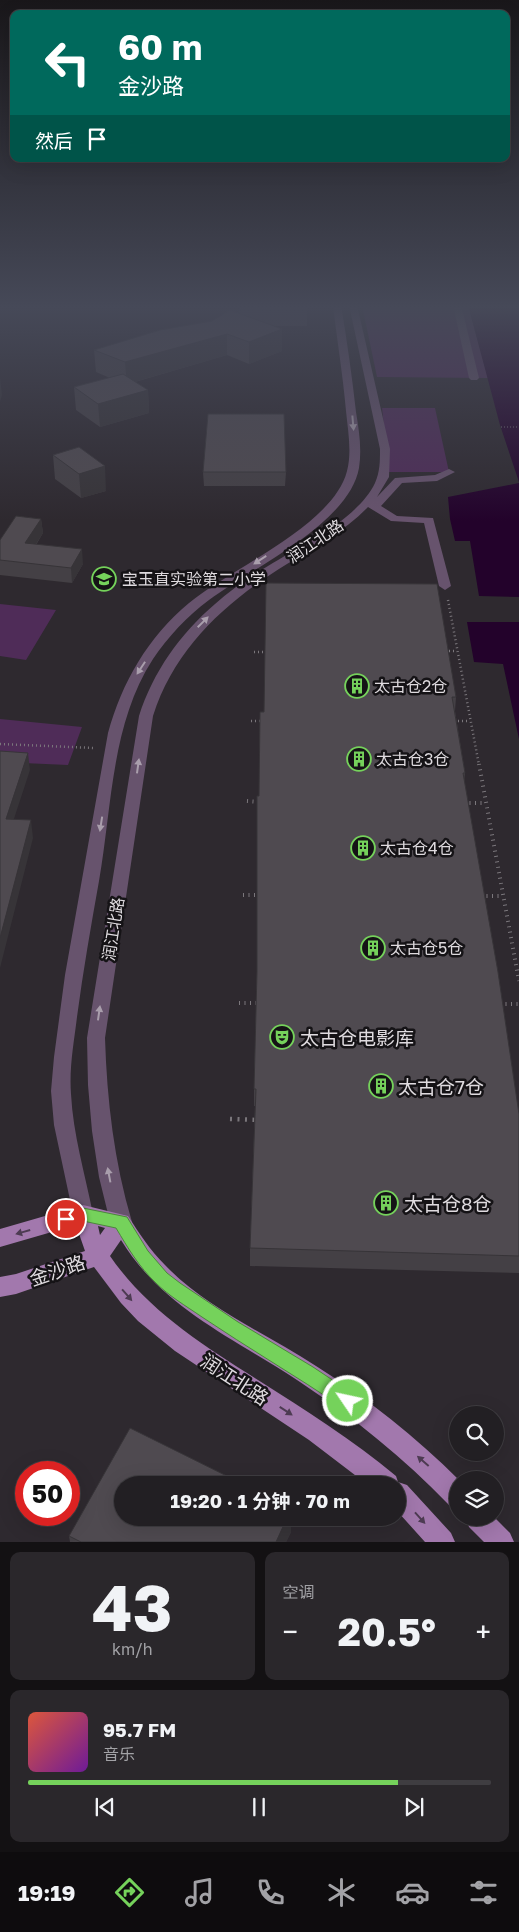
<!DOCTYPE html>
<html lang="zh">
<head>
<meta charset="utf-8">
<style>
	:root { --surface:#221f23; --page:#2a272b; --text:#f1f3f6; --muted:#a2a2a6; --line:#3f3d41; --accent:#75d25b }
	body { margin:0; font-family:"Golos Text","Noto Sans SC",sans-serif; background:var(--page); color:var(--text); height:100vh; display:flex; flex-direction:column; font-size:19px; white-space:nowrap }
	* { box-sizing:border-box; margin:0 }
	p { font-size:16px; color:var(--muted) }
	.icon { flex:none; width:28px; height:28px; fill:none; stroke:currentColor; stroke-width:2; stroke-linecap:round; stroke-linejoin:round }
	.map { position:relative; height:1542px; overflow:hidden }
	.drawer { display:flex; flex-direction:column; gap:10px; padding:10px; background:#131113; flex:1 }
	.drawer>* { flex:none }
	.banner { position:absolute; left:10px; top:10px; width:500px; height:152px; border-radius:10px; box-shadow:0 5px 20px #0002,0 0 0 1px var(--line); background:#00695c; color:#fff; overflow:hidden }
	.buttons { position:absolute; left:449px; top:1406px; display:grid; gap:10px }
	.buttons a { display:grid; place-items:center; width:55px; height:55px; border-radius:50%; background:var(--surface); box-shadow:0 5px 20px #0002,0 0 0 1px var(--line); font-size:25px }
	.speed { position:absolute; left:15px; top:1461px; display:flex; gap:10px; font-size:25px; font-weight:700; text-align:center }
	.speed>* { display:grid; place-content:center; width:65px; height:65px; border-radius:50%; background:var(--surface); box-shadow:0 5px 20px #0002,0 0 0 1px var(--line); line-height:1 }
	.speed .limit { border:8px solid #d22; background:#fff; color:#111 }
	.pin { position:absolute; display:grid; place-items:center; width:42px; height:42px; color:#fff; margin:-21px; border:2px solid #fff; border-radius:50%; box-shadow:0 1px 5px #0007 }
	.me { position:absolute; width:55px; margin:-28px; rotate:304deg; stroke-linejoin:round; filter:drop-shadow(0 0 4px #0008) }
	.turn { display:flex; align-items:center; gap:18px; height:105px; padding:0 25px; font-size:22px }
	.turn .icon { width:65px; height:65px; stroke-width:2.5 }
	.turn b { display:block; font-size:35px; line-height:42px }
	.then { display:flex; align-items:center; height:48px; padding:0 25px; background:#0003; gap:10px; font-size:19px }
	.big { font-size:38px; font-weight:700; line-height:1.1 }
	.drawer .card { flex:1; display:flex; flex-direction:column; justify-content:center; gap:8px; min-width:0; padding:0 18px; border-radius:10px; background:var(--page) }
	.drawer .dial { align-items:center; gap:0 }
	.dial b { font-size:65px; line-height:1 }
	.song { display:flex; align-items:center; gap:15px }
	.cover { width:60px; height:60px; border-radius:8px; background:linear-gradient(135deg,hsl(10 70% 55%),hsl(280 70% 35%)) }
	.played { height:5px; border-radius:2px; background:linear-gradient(90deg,var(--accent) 80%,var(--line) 80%) }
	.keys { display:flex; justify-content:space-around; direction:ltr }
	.heat { display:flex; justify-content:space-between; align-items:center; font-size:28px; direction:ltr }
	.drawer .tiles { flex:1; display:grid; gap:10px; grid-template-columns:1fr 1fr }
	.card:last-child { grid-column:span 2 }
	.trip { position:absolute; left:114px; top:1476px; width:292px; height:50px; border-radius:25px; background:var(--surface); box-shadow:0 5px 20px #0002,0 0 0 1px var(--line); font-weight:700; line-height:50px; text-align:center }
	.dock { display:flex; height:80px; justify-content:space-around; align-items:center; background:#0e0c0e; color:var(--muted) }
	.dock .icon { width:35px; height:35px }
	.dock .active { color:var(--accent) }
	.dock b { font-size:22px; color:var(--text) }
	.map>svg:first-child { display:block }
</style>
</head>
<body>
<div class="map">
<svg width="519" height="1542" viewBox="0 0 519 1542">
	<rect width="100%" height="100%" fill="#2e292f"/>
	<!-- green -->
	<path fill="#4f2c58" d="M362,305H468L488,378L377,377Z
		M382,408H435L449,472H389Z
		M0,604L56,610L26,660L0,656Z
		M0,719L82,727L68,765L0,762Z"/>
	<!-- water -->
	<path fill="#23022b" d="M468,305H519V482L500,425Z
		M519,483V597L479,596L470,541H455L450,519L448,497Z
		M467,622H519V739L503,664L474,662Z"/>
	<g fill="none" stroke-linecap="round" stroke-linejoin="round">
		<!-- path-far3 -->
		<path stroke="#7b777c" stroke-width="2" stroke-dasharray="0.5 2.5" stroke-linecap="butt" d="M501,427H519"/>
		<!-- path-far2 -->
		<path stroke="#7b777c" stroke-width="2.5" stroke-dasharray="1 3" stroke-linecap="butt" d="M448,600L479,765
			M445,651H457
			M254,652H269
			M251,721H262
			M454,721H470
			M0,744L94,748"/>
		<!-- path-far1 -->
		<path stroke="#7b777c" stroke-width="4" stroke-dasharray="1 4.5" stroke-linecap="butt" d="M479,764L519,981
			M247,801L260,802
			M464,803H486
			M243,895H260
			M481,896H503
			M239,1003H258
			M500,1004H519"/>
		<!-- path -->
		<path stroke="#7b777c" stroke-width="4.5" stroke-dasharray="2 5.5" stroke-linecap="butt" d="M230,1119L258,1120"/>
		<!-- minor -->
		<path fill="#67536d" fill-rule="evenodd" d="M333,305H341C347,341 352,376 356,412C359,430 362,449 359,468C349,524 252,568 209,600C187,616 168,637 153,659C111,724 112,807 99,881C91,926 83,971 77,1017C74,1042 69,1068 71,1094C73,1134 85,1174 93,1214L90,1220L83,1223L76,1220L73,1214L54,1125L51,1091L54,1057L65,975L108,733C122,682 148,637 189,603C231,568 333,526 347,471C352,452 348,431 346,411C343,376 337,340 333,305Z
			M349,305H357L390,449L389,477L377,497L395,478L435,475L449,469L455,472L437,481L402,483L381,506L397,516L433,518L451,586L445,590L439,586L424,523L391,521L368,507C345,531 315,547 287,564C227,601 175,647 153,716L105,1038C107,1101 114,1161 132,1222L128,1228L121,1231L114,1228L110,1222L99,1177L92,1131L88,1085L87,1038L139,716C153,672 180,634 215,604C231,590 249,577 268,566C302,545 357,520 375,483C380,472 380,461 380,449Z
			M453,305H461L479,378L477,380H471L469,378Z"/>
		<!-- major -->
		<path fill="#a278ad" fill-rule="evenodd" d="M83,1205L128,1216C139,1233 150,1250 165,1265C207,1309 266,1333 316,1366C368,1399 416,1437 459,1480H458V1508L449,1505C404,1458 354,1418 300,1382C236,1339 163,1309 121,1240L110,1256C148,1311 203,1345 258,1380C305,1410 353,1440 396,1476L398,1482L407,1485L451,1533L455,1542H425L398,1512V1485H368L309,1440L175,1351L138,1321L121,1303L94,1267L16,1294L0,1297V1277L16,1274L85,1251L76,1225L0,1247V1229ZM98,1226L105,1228L100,1235Z
			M466,1518H495L510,1533L514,1542H484L469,1527Z"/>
	</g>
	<!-- wall -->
	<path fill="#444045" d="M239,305H307V326H272L282,329V351L249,364L227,355L135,382L148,390L149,413L100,427L76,410L74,387L110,378L96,372L94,350L239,314Z
		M53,455L106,491L81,498L55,479Z
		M203,472H286L285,486H204Z
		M41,519L43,533L36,545L83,564L72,583L0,575V540Z
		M456,697L455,711L465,773L464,782L519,1114V1273L250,1266V1248L255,1106H254V1089L257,972L260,712Z
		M291,1532L286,1542H70L69,1536Z"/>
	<!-- shaded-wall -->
	<path fill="#373438" d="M282,329V351L249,364V342Z
		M227,334V355L127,384L125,362Z
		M0,377L2,395L0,402Z
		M148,390L149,413L100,427L98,404Z
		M105,466L106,491L81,498L79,474Z
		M41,519L43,533L27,558L25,543Z
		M82,549L83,564L72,583L71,568Z
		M28,753L30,770L8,837L6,819Z
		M31,820L33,838L0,968V938Z
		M287,1518H291V1532L286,1542H276Z"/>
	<!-- building -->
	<path fill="#4f4a50" stroke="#373438" d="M230,310L282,329L249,342L227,334L125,362L94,350L160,330L212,321Z
		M123,374L148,390L98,404L74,387Z
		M208,414H284L286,472H203Z
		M79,447L105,466L79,474L53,455Z
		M16,516L41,519L25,543L82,549L71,568L0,560V540Z
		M266,583L437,584L456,697H452L465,773H463L498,972L519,1114V1256L250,1248L256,1089H254L257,971V796H259L260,712H264Z
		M0,751L28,753L6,819L31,820L0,938Z
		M130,1428L245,1485H122V1518H287L276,1542H81L69,1536Z"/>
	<!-- one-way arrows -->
	<defs><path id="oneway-solid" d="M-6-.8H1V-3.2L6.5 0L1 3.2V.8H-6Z" transform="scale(1.25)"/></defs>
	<g fill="#a99eac">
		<use href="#oneway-solid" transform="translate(353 423) rotate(85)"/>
		<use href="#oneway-solid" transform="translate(260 560) rotate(147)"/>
		<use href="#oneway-solid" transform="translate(203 622) rotate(-45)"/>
		<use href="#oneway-solid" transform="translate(141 668) rotate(123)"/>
		<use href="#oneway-solid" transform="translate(138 766) rotate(-82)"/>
		<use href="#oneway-solid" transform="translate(101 824) rotate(99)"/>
		<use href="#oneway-solid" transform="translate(99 1013) rotate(-82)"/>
		<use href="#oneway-solid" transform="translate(109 1175) rotate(-101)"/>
	</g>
	<g fill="#4d3b52">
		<use href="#oneway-solid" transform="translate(23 1232) rotate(164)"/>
		<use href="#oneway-solid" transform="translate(127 1295) rotate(49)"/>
		<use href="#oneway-solid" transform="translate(286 1411) rotate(33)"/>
		<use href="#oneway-solid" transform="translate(423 1461) rotate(-139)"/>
		<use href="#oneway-solid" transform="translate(420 1518) rotate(48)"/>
	</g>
	<!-- sky -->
	<linearGradient id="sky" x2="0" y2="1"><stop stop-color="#19171a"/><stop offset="0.59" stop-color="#464958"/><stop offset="1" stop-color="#464958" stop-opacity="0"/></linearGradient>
	<rect width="519" height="521" fill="url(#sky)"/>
	<!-- route -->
	<path fill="#75d25b" stroke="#4c883b" d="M83,1208L127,1217L148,1251L167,1273L180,1283L238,1322L313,1367L355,1395L357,1401L355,1407L348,1410L342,1407C296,1376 248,1348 202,1317C186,1306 169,1296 156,1283C139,1267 128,1248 116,1228L83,1221L66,1226L61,1224L58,1219L61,1214Z"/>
	<!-- icons -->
	<defs>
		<g id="school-ring" transform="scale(1.25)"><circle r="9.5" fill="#151316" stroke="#75d25b" stroke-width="1.5"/><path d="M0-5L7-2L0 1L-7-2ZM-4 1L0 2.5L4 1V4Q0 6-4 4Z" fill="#75d25b"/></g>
		<g id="building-ring" transform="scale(1.25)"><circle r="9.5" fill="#151316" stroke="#75d25b" stroke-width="1.5"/><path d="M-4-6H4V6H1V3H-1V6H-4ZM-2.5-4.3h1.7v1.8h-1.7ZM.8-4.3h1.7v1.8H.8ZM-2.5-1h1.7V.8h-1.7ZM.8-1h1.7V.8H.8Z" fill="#75d25b"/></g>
		<g id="theatre-ring" transform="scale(1.25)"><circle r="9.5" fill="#151316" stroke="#75d25b" stroke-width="1.5"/><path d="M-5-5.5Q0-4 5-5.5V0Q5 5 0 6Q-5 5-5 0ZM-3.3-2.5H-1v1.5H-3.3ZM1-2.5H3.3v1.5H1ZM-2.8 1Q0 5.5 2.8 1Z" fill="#75d25b"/></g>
	</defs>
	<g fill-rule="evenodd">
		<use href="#school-ring" x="104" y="579"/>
		<use href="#building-ring" x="357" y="686"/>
		<use href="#building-ring" x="359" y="759"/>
		<use href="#building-ring" x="363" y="848"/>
		<use href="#building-ring" x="373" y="948"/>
		<use href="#theatre-ring" x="282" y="1037"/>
		<use href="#building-ring" x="381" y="1086"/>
		<use href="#building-ring" x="386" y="1203"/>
	</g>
	<g text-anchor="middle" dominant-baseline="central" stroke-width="5" stroke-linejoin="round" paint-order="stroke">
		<!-- street labels -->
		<g font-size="16" fill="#dfdbdf" stroke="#151316">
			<text transform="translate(315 541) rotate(-34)">润江北路</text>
			<text transform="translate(113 929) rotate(-81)">润江北路</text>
		</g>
		<!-- poi labels -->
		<g font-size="16" fill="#dfdbdf" stroke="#151316" text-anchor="start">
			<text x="122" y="579">宝玉直实验第二小学</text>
			<text x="374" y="686">太古仓2仓</text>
			<text x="376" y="759">太古仓3仓</text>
			<text x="380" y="848">太古仓4仓</text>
			<text x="390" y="948">太古仓5仓</text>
		</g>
		<!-- near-poi labels -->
		<g font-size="19" fill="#dfdbdf" stroke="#151316" text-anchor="start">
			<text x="300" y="1037">太古仓电影库</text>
			<text x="398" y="1086">太古仓7仓</text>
			<text x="404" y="1203">太古仓8仓</text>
		</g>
		<!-- near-street labels -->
		<g font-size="19" fill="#dfdbdf" stroke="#151316">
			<text transform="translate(57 1270) rotate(-19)">金沙路</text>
			<text transform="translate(235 1379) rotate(33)">润江北路</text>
		</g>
	</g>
</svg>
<div class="buttons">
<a><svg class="icon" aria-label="search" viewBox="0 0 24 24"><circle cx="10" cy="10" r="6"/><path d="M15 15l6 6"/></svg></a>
<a><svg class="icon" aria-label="layers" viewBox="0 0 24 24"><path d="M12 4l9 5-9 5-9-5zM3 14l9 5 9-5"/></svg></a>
</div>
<div class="speed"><div class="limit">50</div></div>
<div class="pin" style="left:66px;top:1219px;background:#d93025"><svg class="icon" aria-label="arrive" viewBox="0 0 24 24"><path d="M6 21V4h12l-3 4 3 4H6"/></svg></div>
<svg class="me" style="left:348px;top:1401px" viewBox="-20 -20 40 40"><circle r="17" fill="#75d25b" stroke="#fff" stroke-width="3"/><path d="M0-11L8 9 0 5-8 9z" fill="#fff"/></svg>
<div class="trip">19:20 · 1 分钟 · 70 m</div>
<div class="banner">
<div class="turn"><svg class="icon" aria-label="left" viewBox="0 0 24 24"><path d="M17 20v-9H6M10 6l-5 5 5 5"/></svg><div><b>60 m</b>金沙路</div></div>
<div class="then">然后<svg class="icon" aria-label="arrive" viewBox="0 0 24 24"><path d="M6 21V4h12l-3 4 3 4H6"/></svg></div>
</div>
</div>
<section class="drawer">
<div class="tiles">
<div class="card dial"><b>43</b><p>km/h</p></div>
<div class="card"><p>空调</p>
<div class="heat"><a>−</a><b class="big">20.5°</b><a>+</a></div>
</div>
<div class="card">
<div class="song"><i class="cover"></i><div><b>95.7 FM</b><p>音乐</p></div></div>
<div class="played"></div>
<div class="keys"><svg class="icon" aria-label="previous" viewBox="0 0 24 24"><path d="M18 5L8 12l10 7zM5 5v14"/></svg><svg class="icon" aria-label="pause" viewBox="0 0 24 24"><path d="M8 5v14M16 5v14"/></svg><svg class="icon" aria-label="next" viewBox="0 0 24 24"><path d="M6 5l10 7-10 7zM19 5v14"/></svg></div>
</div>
</div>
</section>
<nav class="dock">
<b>19:19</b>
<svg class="icon active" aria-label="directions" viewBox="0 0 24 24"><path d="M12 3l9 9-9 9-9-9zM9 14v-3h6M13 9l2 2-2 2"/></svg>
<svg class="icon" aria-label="music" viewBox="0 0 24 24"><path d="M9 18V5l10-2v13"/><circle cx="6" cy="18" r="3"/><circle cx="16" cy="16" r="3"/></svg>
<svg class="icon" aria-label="phone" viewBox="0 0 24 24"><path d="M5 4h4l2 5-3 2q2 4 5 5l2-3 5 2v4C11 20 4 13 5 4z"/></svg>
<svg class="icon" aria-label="climate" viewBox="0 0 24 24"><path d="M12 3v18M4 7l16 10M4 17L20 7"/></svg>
<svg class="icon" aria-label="car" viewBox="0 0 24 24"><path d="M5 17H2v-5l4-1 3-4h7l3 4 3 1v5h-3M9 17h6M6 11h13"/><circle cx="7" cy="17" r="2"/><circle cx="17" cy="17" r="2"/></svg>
<svg class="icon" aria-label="filters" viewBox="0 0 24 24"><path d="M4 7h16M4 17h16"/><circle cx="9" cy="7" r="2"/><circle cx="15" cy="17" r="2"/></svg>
</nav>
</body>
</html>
